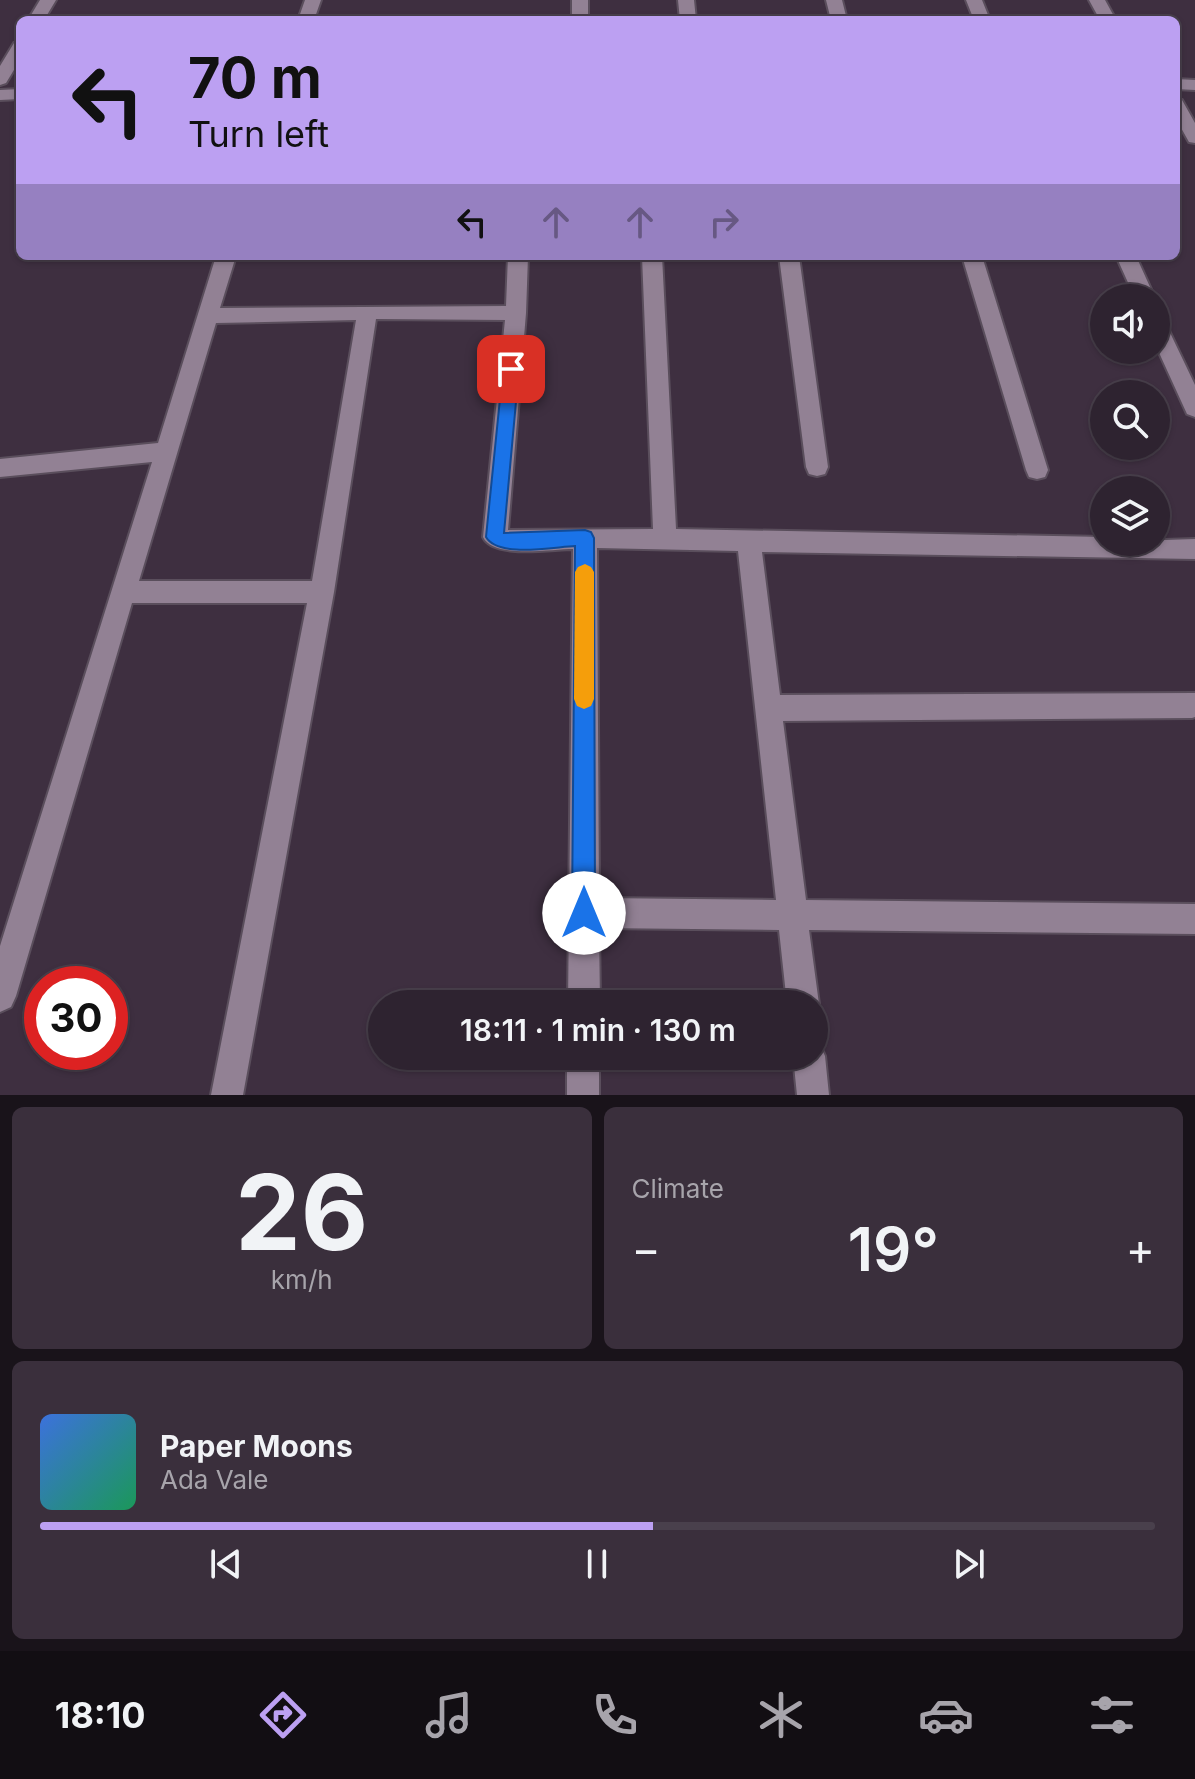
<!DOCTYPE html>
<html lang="en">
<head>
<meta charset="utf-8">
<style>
	:root { --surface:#2e2330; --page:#3a2f3c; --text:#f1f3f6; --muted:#a7a4ab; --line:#49404c; --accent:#bca0f2 }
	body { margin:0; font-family:Inter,sans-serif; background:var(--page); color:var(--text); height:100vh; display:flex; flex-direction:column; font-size:30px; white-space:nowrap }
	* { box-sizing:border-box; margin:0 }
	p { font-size:26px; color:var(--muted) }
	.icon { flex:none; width:44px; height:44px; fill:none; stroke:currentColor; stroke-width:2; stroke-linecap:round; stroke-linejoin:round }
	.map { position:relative; height:1095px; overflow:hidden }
	.sheet { display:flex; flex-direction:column; gap:12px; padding:12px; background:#19131a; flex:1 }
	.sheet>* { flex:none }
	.hud { position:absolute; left:16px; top:16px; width:1164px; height:244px; border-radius:12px; box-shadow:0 2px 6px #0004,0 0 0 2px var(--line); background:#bca0f2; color:#111; overflow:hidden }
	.controls { position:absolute; left:1090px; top:284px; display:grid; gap:16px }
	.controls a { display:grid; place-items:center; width:80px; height:80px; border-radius:50%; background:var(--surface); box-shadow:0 2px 6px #0004,0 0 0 2px var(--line); font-size:40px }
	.speed { position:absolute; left:24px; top:966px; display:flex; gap:16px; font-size:40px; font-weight:700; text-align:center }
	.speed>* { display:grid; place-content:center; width:104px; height:104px; border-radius:50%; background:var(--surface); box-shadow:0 2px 6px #0004,0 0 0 2px var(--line); line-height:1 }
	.speed .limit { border:12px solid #d22; background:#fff; color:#111 }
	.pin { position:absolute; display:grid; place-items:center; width:68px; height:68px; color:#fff; margin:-34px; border-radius:16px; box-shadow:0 4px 12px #0006 }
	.me { position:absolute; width:88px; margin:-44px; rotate:0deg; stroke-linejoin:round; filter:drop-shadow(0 0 6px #0008) }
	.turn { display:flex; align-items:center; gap:28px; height:168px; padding:0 40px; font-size:36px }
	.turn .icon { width:104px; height:104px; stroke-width:2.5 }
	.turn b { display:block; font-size:56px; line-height:68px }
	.lanes { display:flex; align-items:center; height:76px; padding:0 40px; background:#0003; justify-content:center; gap:40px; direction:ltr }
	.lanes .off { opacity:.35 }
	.big { font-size:60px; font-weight:600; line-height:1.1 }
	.sheet .widget { flex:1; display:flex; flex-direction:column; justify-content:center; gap:12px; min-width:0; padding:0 28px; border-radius:12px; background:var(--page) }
	.sheet .dial { align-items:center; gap:0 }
	.dial b { font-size:104px; line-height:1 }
	.song { display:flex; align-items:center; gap:24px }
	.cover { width:96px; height:96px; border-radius:12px; background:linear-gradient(135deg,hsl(220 70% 55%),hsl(150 70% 35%)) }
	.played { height:8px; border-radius:4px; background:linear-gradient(90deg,var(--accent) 55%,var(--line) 55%) }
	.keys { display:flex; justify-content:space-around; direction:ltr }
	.heat { display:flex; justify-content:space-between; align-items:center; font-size:44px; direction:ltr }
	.sheet .tiles { flex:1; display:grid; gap:12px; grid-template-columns:1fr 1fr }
	.widget:last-child { grid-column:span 2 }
	.trip { position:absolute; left:368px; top:990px; width:460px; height:80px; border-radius:40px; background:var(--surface); box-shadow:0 2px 6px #0004,0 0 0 2px var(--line); font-weight:600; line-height:80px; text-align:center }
	.dock { display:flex; height:128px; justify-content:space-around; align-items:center; background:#120e13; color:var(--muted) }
	.dock .icon { width:56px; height:56px }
	.dock .active { color:var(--accent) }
	.dock b { font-size:36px; color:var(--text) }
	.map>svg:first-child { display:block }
</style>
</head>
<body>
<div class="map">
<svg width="1195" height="1095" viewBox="0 0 1195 1095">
	<rect width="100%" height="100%" fill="#3e2f40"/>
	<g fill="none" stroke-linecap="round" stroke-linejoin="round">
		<!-- minor casing -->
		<g stroke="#5a4e5c" stroke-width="4">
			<path id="minor" d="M40,0H56L44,20H28Z
				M305,0H321L314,20H298Z
				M572,0H588V20H572Z
				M678,0H694L696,20H680Z
				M826,0H842L847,20H831Z
				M966,0H982L990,20H974Z
				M1089,0H1105L1116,20H1100Z
				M20,41V60L6,83L0,85V66L14,43Z
				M1176,79L1195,80V90L1176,89Z
				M20,89V99L0,100V90Z
				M1176,99L1182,100L1195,123V143L1189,142L1176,119Z
				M216,256H236L220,308L506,306L508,256H528L526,313L508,530L653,529L642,256H662L676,529L1104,537V542L1195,539V559L762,552L780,695L1195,693V717L1192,718L783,721L806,900L1195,904V934L809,930L819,1004L814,1015V1004H787L779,930L599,928L600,1004H568L573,549C551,549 493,559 483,537L505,320L376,319L334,592L243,1095H211L307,603H132L16,996L11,1007L0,1012V946L152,462L0,477V459L158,443ZM356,320L312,581H139L216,323ZM597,548L738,551L776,900L599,898Z
				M779,256H799L828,467L825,474L817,476L809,474L806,467Z
				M962,256H982L1048,470L1045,477L1037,479L1029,477L1026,470Z
				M1116,256H1136L1155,298H1135Z
				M1156,315L1163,318L1195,385V417L1187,414L1156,346Z
				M814,1042L820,1045L825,1056L829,1095H797L793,1056H814Z
				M567,1056H599V1095H567Z"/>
		</g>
		<!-- minor -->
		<use href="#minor" fill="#928194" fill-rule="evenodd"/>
	</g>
	<!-- route -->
	<path fill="#1a73e8" stroke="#114b97" stroke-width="2" d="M511,363L519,369L504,533L585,530L591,532L594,538L595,913L592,921L584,924L576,921L572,913L575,546C553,547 498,558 486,537L503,369Z"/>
	<!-- slow -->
	<path fill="#f59e0b" d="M585,564L591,567L594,572V699L591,706L584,709L577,706L574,699L575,572L578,567Z"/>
</svg>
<div class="controls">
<a><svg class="icon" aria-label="sound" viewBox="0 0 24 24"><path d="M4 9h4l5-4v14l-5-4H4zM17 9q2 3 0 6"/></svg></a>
<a><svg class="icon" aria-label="search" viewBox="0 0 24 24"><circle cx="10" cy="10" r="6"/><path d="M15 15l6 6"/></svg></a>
<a><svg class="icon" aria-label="layers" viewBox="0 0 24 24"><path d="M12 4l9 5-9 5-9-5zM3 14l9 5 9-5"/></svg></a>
</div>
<div class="speed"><div class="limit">30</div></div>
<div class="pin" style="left:511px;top:369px;background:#d93025"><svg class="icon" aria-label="arrive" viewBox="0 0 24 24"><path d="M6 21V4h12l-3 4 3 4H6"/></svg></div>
<svg class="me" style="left:584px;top:913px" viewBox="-20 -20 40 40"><circle r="19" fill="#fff"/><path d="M0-13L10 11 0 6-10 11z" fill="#1a73e8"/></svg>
<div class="trip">18:11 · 1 min · 130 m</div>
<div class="hud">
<div class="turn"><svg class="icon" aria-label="left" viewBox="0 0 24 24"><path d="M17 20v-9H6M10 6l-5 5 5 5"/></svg><div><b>70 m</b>Turn left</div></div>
<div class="lanes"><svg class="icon" aria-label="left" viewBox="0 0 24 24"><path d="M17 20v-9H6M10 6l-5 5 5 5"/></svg><svg class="icon off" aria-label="ahead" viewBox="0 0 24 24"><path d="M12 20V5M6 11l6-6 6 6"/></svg><svg class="icon off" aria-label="ahead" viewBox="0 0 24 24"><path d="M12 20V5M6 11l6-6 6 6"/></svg><svg class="icon off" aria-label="right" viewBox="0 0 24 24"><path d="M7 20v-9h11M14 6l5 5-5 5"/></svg></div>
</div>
</div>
<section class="sheet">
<div class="tiles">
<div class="widget dial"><b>26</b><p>km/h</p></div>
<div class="widget"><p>Climate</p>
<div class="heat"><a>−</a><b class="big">19°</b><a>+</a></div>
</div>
<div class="widget">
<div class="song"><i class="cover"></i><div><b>Paper Moons</b><p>Ada Vale</p></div></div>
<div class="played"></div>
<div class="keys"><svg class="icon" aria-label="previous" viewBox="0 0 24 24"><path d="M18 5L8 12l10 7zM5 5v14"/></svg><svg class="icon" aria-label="pause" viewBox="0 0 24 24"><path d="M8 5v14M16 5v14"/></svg><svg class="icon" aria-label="next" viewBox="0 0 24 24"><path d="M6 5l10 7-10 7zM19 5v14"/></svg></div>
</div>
</div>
</section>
<nav class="dock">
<b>18:10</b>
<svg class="icon active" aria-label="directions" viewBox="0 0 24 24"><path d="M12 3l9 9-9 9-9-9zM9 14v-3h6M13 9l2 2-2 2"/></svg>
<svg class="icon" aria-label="music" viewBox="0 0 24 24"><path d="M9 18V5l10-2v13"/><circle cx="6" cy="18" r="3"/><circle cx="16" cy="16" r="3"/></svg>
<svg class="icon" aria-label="phone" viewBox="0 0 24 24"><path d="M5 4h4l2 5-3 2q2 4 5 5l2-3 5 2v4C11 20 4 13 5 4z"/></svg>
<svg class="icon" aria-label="climate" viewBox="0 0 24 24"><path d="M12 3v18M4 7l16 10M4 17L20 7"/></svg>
<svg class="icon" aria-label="car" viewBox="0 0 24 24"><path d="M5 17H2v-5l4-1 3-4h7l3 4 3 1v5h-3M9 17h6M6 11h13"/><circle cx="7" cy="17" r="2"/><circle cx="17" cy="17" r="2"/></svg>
<svg class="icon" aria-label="filters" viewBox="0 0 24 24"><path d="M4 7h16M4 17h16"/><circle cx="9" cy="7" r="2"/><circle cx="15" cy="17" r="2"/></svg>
</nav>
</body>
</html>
